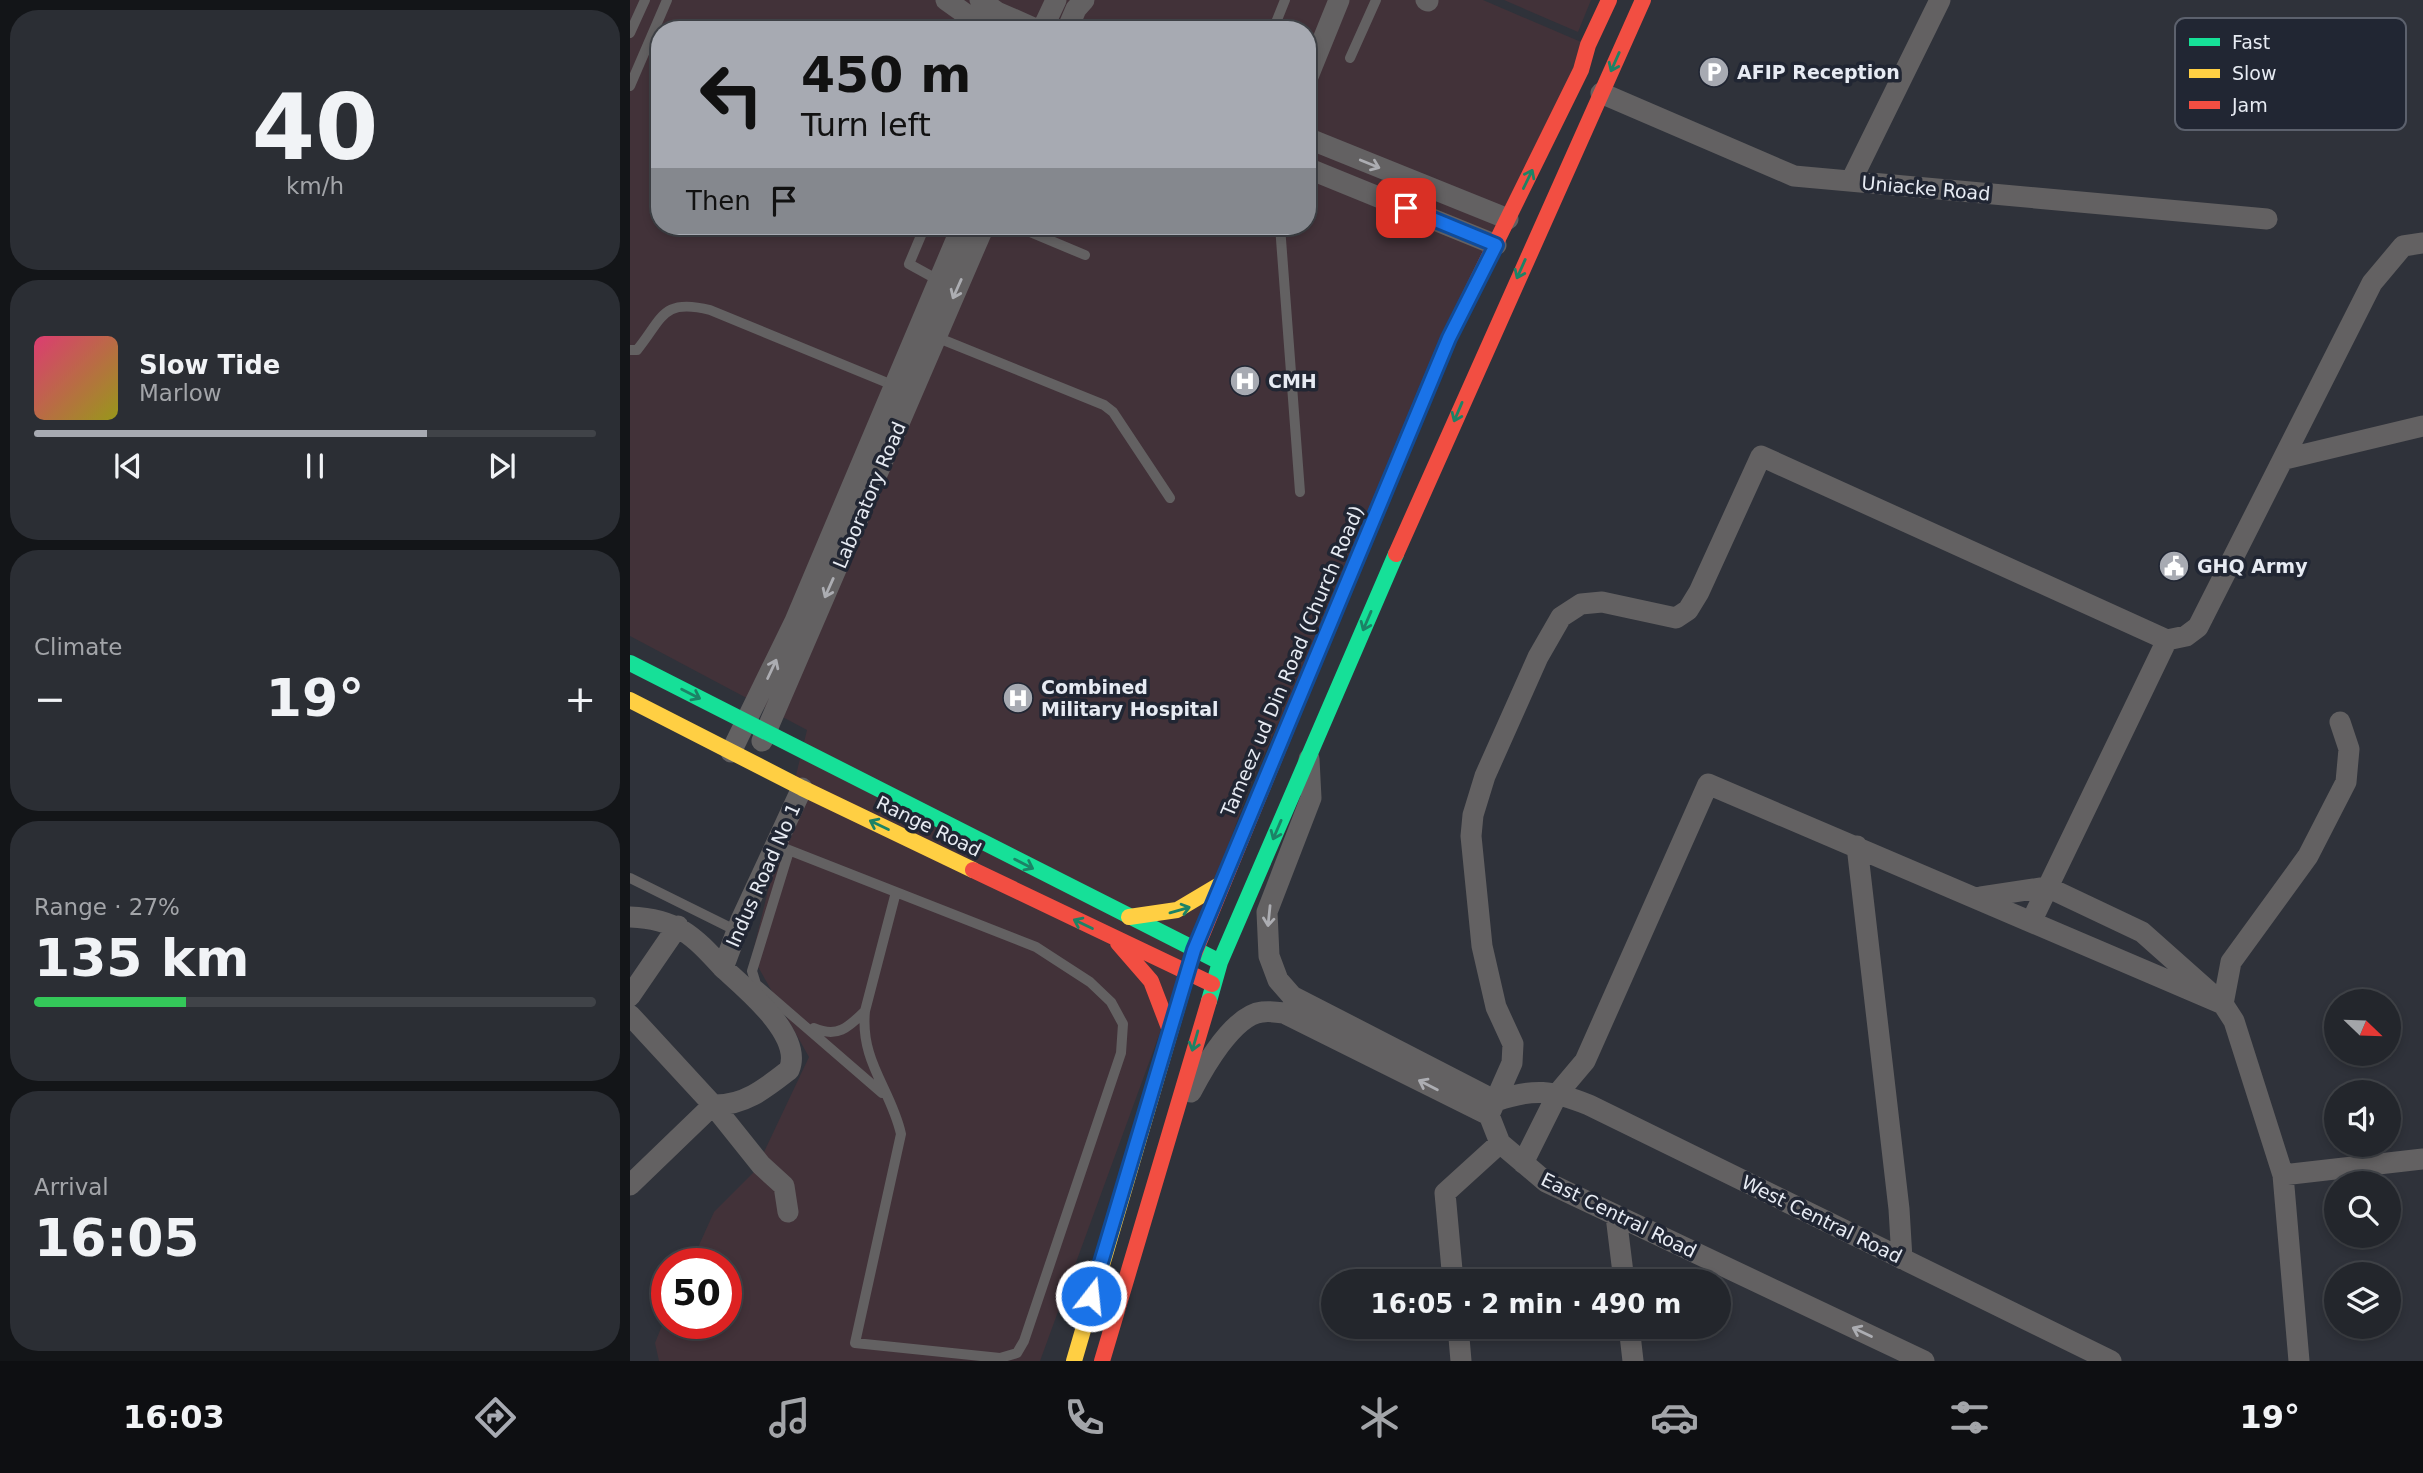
<!DOCTYPE html>
<html lang="en">
<head>
<meta charset="utf-8">
<style>
	:root { --surface:#23262c; --page:#2b2e34; --text:#f1f3f6; --muted:#a3a5a9; --line:#404348; --accent:#a7aab2 }
	body { margin:0; font-family:"DejaVu Sans",sans-serif; background:var(--page); color:var(--text); height:100vh; display:flex; flex-direction:column; font-size:26px; white-space:nowrap }
	* { box-sizing:border-box; margin:0 }
	p { font-size:23px; color:var(--muted) }
	.icon { flex:none; width:38px; height:38px; fill:none; stroke:currentColor; stroke-width:2; stroke-linecap:round; stroke-linejoin:round }
	.map { position:relative; flex:1; overflow:hidden }
	.side { display:flex; flex-direction:column; gap:10px; padding:10px; background:#131518; width:630px }
	.side>* { flex:none }
	.hud { position:absolute; left:21px; top:21px; width:665px; height:214px; border-radius:28px; box-shadow:0 4px 10px #0003,0 0 0 2px var(--line); background:#a7aab2; color:#111; overflow:hidden }
	.needle { width:46px; rotate:113deg }
	.buttons { position:absolute; left:1694px; top:989px; display:grid; gap:14px }
	.buttons a { display:grid; place-items:center; width:77px; height:77px; border-radius:50%; background:var(--surface); box-shadow:0 4px 10px #0003,0 0 0 2px var(--line); font-size:35px }
	.speed { position:absolute; left:21px; top:1248px; display:flex; gap:14px; font-size:35px; font-weight:700; text-align:center }
	.speed>* { display:grid; place-content:center; width:91px; height:91px; border-radius:50%; background:var(--surface); box-shadow:0 4px 10px #0003,0 0 0 2px var(--line); line-height:1 }
	.speed .limit { border:10px solid #d22; background:#fff; color:#111 }
	.pin { position:absolute; display:grid; place-items:center; width:60px; height:60px; color:#fff; margin:-30px; border-radius:14px; box-shadow:0 4px 10px #0006 }
	.me { position:absolute; width:77px; margin:-38px; rotate:16deg; stroke-linejoin:round; filter:drop-shadow(0 0 5px #0008) }
	.turn { display:flex; align-items:center; gap:24px; height:147px; padding:0 35px; font-size:32px }
	.turn .icon { width:91px; height:91px; stroke-width:2.5 }
	.turn b { display:block; font-size:49px; line-height:60px }
	.then { display:flex; align-items:center; height:66px; padding:0 35px; background:#0003; gap:14px; font-size:26px }
	.big { font-size:52px; font-weight:700; line-height:1.1 }
	.side .tile { flex:1; display:flex; flex-direction:column; justify-content:center; gap:10px; min-width:0; padding:0 24px; border-radius:28px; background:var(--page) }
	.side .dial { align-items:center; gap:0 }
	.dial b { font-size:91px; line-height:1 }
	.song { display:flex; align-items:center; gap:21px }
	.cover { width:84px; height:84px; border-radius:10px; background:linear-gradient(135deg,hsl(340 70% 55%),hsl(60 70% 35%)) }
	.played { height:7px; border-radius:4px; background:linear-gradient(90deg,var(--accent) 70%,var(--line) 70%) }
	.keys { display:flex; justify-content:space-around; direction:ltr }
	.heat { display:flex; justify-content:space-between; align-items:center; font-size:38px; direction:ltr }
	.charge { height:10px; border-radius:5px; background:linear-gradient(90deg,#34c759 27%,var(--line) 0) }
	.trip { position:absolute; left:691px; top:1269px; width:410px; height:70px; border-radius:35px; background:var(--surface); box-shadow:0 4px 10px #0003,0 0 0 2px var(--line); font-weight:700; line-height:70px; text-align:center }
	.dock { display:flex; height:112px; justify-content:space-around; align-items:center; background:#0e0f12; color:var(--muted) }
	.dock .icon { width:49px; height:49px }
	.dock .current { color:var(--accent) }
	.dock b { font-size:32px; color:var(--text) }
	main { display:flex; flex:1; min-height:0 }
	.map>svg:first-child { display:block }
</style>
</head>
<body>
<main>
<section class="side">
<div class="tile dial"><b>40</b><p>km/h</p></div>
<div class="tile">
<div class="song"><i class="cover"></i><div><b>Slow Tide</b><p>Marlow</p></div></div>
<div class="played"></div>
<div class="keys"><svg class="icon" aria-label="previous" viewBox="0 0 24 24"><path d="M18 5L8 12l10 7zM5 5v14"/></svg><svg class="icon" aria-label="pause" viewBox="0 0 24 24"><path d="M8 5v14M16 5v14"/></svg><svg class="icon" aria-label="next" viewBox="0 0 24 24"><path d="M6 5l10 7-10 7zM19 5v14"/></svg></div>
</div>
<div class="tile"><p>Climate</p>
<div class="heat"><a>−</a><b class="big">19°</b><a>+</a></div>
</div>
<div class="tile"><p>Range · 27%</p><b class="big">135 km</b><div class="charge"></div></div>
<div class="tile"><p>Arrival</p><b class="big">16:05</b></div>
</section>
<div class="map">
<svg width="1793" height="1361" viewBox="0 0 1793 1361">
	<rect width="100%" height="100%" fill="#2f323a"/>
	<!-- medical -->
	<path fill="#423239" fill-rule="evenodd" d="M0,0H853L958,45L620,786L410,1361H29L25,1343L37,1313V1323H96V1264L61,1263L84,1212L125,1171L179,1057L122,956L177,730L0,636ZM30,30H677V226H30Z
		M874,0H961L948,32Z"/>
	<g fill="none" stroke-linecap="round" stroke-linejoin="round">
		<!-- lane -->
		<path stroke="#636162" stroke-width="10" d="M643,30L655,0
			M0,33L15,0
			M720,58L746,0
			M0,86L37,0
			M295,226L279,264L310,281
			M386,226L455,255
			M650,226L670,492
			M306,337L474,405L483,412L540,498
			M0,350H7C33,318 32,298 80,310L265,386
			M146,845L406,947L460,982L481,1002L493,1024L491,1053L394,1341L387,1353L370,1358L225,1343L271,1134C261,1089 230,1062 235,1011L266,892
			M159,851L122,971L126,984L252,1093
			M0,878L107,931
			M184,1028C207,1038 218,1028 235,1011"/>
		<!-- street -->
		<path stroke="#636162" stroke-width="21" d="M316,0L358,30
			M350,0L367,12L408,30
			M796,0L798,1
			M412,30L426,0
			M437,30L446,9L454,0
			M677,79L709,0
			M971,93L1164,176L1637,219
			M677,138L878,219
			M677,168L866,245
			M1221,181L1310,0
			M1655,459L1793,426
			M132,741L354,226
			M101,752L165,621L332,226
			M679,759L681,798L637,912L639,956L648,980L662,996L866,1101
			M1227,846L1269,1209L1272,1259
			M1351,897L1417,887L1512,932L1593,1004L1604,1021L1653,1175L1669,1361
			M0,917C47,919 63,935 93,968
			M1402,920L1537,640
			M0,996L48,926
			M1593,1004L1601,962L1678,856L1716,782L1719,749L1710,722
			M0,1015L83,1105L131,1165L154,1186L158,1212
			M561,1092C573,1069 603,1015 632,1012C639,1011 647,1012 654,1013L859,1115
			M866,1101C904,1088 922,1090 959,1105L1481,1361
			M859,1115L882,1063L883,1044L866,1007L852,946L841,836L843,815L855,776L908,657L931,617L951,604L972,602L1046,618L1058,610L1069,592L1131,456L1537,640L1556,636L1568,627L1742,283L1773,246L1793,243
			M859,1115L870,1143L916,1182L1294,1361
			M893,1163L928,1093L955,1061L1078,784L1593,1004
			M1653,1175L1793,1159
			M0,1185L83,1105C114,1106 136,1088 159,1070C174,1036 116,989 93,968L111,920L172,788
			M986,1216L994,1281
			M823,1281L815,1193L870,1143
			M828,1326L831,1361
			M999,1326L1003,1361"/>
		<!-- fast -->
		<path stroke="#16e098" stroke-width="16" d="M0,663L590,962
			M579,1001L590,962L766,554"/>
		<!-- slow -->
		<path stroke="#ffcf43" stroke-width="16" d="M693,640L817,342
			M0,700L172,788L343,870
			M499,917L547,910L589,885
			M444,1361L560,964"/>
		<!-- jam -->
		<path stroke="#f24e42" stroke-width="16" d="M817,342L951,70L958,45L979,0
			M766,554L1013,0
			M343,870L582,984
			M488,943L521,981L539,1028
			M560,964L693,640
			M472,1361L579,1001"/>
	</g>
	<!-- one-way arrows -->
	<defs><path id="oneway-shaft" d="M-6 0H5M1.5-3L5.5 0L1.5 3" fill="none" stroke-width="1.6" stroke-linecap="round" stroke-linejoin="round" transform="scale(1.75)"/></defs>
	<g stroke="#1c8366">
		<use href="#oneway-shaft" transform="translate(985 62) rotate(114)"/>
		<use href="#oneway-shaft" transform="translate(898 179) rotate(-64)"/>
		<use href="#oneway-shaft" transform="translate(891 269) rotate(114)"/>
		<use href="#oneway-shaft" transform="translate(828 412) rotate(113)"/>
		<use href="#oneway-shaft" transform="translate(737 621) rotate(113)"/>
		<use href="#oneway-shaft" transform="translate(61 694) rotate(27)"/>
		<use href="#oneway-shaft" transform="translate(249 825) rotate(-154)"/>
		<use href="#oneway-shaft" transform="translate(647 830) rotate(113)"/>
		<use href="#oneway-shaft" transform="translate(394 864) rotate(27)"/>
		<use href="#oneway-shaft" transform="translate(550 910) rotate(-16)"/>
		<use href="#oneway-shaft" transform="translate(453 924) rotate(-154)"/>
		<use href="#oneway-shaft" transform="translate(565 1041) rotate(106)"/>
	</g>
	<g stroke="#acadb2">
		<use href="#oneway-shaft" transform="translate(740 164) rotate(22)"/>
		<use href="#oneway-shaft" transform="translate(327 289) rotate(114)"/>
		<use href="#oneway-shaft" transform="translate(199 588) rotate(114)"/>
		<use href="#oneway-shaft" transform="translate(142 669) rotate(-65)"/>
		<use href="#oneway-shaft" transform="translate(639 916) rotate(96)"/>
		<use href="#oneway-shaft" transform="translate(798 1085) rotate(-153)"/>
		<use href="#oneway-shaft" transform="translate(1232 1332) rotate(-155)"/>
	</g>
	<g fill="none" stroke-linecap="round" stroke-linejoin="round">
		<!-- route casing -->
		<g stroke="#114b97" stroke-width="18">
			<path id="route" d="M461,1296L564,950L819,338L866,245L776,208"/>
		</g>
		<!-- route -->
		<use href="#route" stroke="#1a73e8" stroke-width="12"/>
	</g>
	<!-- icons -->
	<defs>
		<g id="parking-disc" transform="scale(1.575)"><circle r="9.5" fill="#a7aab2" stroke="#212633"/><path d="M-3.5-5.5H1a3.5 3.5 0 0 1 0 7H-1V5.5H-3.5ZM-1-3.4V-.6H.8a1.4 1.4 0 0 0 0-2.8Z" fill="#fff"/></g>
		<g id="hospital-disc" transform="scale(1.575)"><circle r="9.5" fill="#a7aab2" stroke="#212633"/><path d="M-5-5h3v3.5h4V-5h3V5h-3V1.5h-4V5h-3Z" fill="#fff"/></g>
		<g id="civic-disc" transform="scale(1.575)"><circle r="9.5" fill="#a7aab2" stroke="#212633"/><path d="M-.6-6.5H3V-4.5H.6V-3L4-1V1h2V6H-6V1h2V-1L-.6-3ZM-1.2 2.5V6h2.4V2.5Z" fill="#fff"/></g>
	</defs>
	<g fill-rule="evenodd">
		<use href="#parking-disc" x="1084" y="72"/>
		<use href="#hospital-disc" x="615" y="381"/>
		<use href="#civic-disc" x="1544" y="566"/>
		<use href="#hospital-disc" x="388" y="698"/>
	</g>
	<g text-anchor="middle" dominant-baseline="central" stroke-width="7" stroke-linejoin="round" paint-order="stroke">
		<!-- poi labels -->
		<g font-size="19" font-weight="bold" fill="#e7ebf3" stroke="#212633" text-anchor="start">
			<text x="1107" y="72">AFIP Reception</text>
			<text x="638" y="381">CMH</text>
			<text x="1567" y="566">GHQ Army</text>
			<text x="411" y="687">Combined<tspan x="411" dy="22">Military Hospital</tspan></text>
		</g>
		<!-- street labels -->
		<g font-size="19" fill="#e7ebf3" stroke="#212633">
			<text transform="translate(1296 188) rotate(5)">Uniacke Road</text>
			<text transform="translate(239 495) rotate(-67)">Laboratory Road</text>
			<text transform="translate(662 661) rotate(-67)">Tameez ud Din Road (Church Road)</text>
			<text transform="translate(299 826) rotate(26)">Range Road</text>
			<text transform="translate(133 875) rotate(-66)">Indus Road No 1</text>
			<text transform="translate(989 1215) rotate(26)">East Central Road</text>
			<text transform="translate(1192 1219) rotate(26)">West Central Road</text>
		</g>
	</g>
	<!-- legend -->
	<rect x="1545" y="18" width="231" height="112" rx="10" fill="#212633" stroke="#5c616d" stroke-width="2"/>
	<rect x="1559" y="38" width="31" height="8" fill="#16e098"/>
	<rect x="1559" y="69" width="31" height="9" fill="#ffcf43"/>
	<rect x="1559" y="101" width="31" height="8" fill="#f24e42"/>
	<g font-size="19" fill="#e7ebf3">
		<text x="1602" y="49">Fast</text>
		<text x="1602" y="80">Slow</text>
		<text x="1602" y="112">Jam</text>
	</g>
</svg>
<div class="buttons">
<a><svg class="needle" viewBox="-14 -14 28 28"><path d="M0-13l5 13h-10z" fill="#e53935"/><path d="M0 13l5-13h-10z" fill="#a3a5a9"/></svg></a>
<a><svg class="icon" aria-label="sound" viewBox="0 0 24 24"><path d="M4 9h4l5-4v14l-5-4H4zM17 9q2 3 0 6"/></svg></a>
<a><svg class="icon" aria-label="search" viewBox="0 0 24 24"><circle cx="10" cy="10" r="6"/><path d="M15 15l6 6"/></svg></a>
<a><svg class="icon" aria-label="layers" viewBox="0 0 24 24"><path d="M12 4l9 5-9 5-9-5zM3 14l9 5 9-5"/></svg></a>
</div>
<div class="speed"><div class="limit">50</div></div>
<div class="pin" style="left:776px;top:208px;background:#d93025"><svg class="icon" aria-label="arrive" viewBox="0 0 24 24"><path d="M6 21V4h12l-3 4 3 4H6"/></svg></div>
<svg class="me" style="left:461px;top:1296px" viewBox="-20 -20 40 40"><circle r="17" fill="#1a73e8" stroke="#fff" stroke-width="3"/><path d="M0-11L8 9 0 5-8 9z" fill="#fff"/></svg>
<div class="trip">16:05 · 2 min · 490 m</div>
<div class="hud">
<div class="turn"><svg class="icon" aria-label="left" viewBox="0 0 24 24"><path d="M17 20v-9H6M10 6l-5 5 5 5"/></svg><div><b>450 m</b>Turn left</div></div>
<div class="then">Then<svg class="icon" aria-label="arrive" viewBox="0 0 24 24"><path d="M6 21V4h12l-3 4 3 4H6"/></svg></div>
</div>
</div>
</main>
<nav class="dock">
<b>16:03</b>
<svg class="icon current" aria-label="directions" viewBox="0 0 24 24"><path d="M12 3l9 9-9 9-9-9zM9 14v-3h6M13 9l2 2-2 2"/></svg>
<svg class="icon" aria-label="music" viewBox="0 0 24 24"><path d="M9 18V5l10-2v13"/><circle cx="6" cy="18" r="3"/><circle cx="16" cy="16" r="3"/></svg>
<svg class="icon" aria-label="phone" viewBox="0 0 24 24"><path d="M5 4h4l2 5-3 2q2 4 5 5l2-3 5 2v4C11 20 4 13 5 4z"/></svg>
<svg class="icon" aria-label="climate" viewBox="0 0 24 24"><path d="M12 3v18M4 7l16 10M4 17L20 7"/></svg>
<svg class="icon" aria-label="car" viewBox="0 0 24 24"><path d="M5 17H2v-5l4-1 3-4h7l3 4 3 1v5h-3M9 17h6M6 11h13"/><circle cx="7" cy="17" r="2"/><circle cx="17" cy="17" r="2"/></svg>
<svg class="icon" aria-label="filters" viewBox="0 0 24 24"><path d="M4 7h16M4 17h16"/><circle cx="9" cy="7" r="2"/><circle cx="15" cy="17" r="2"/></svg>
<b>19°</b>
</nav>
</body>
</html>
